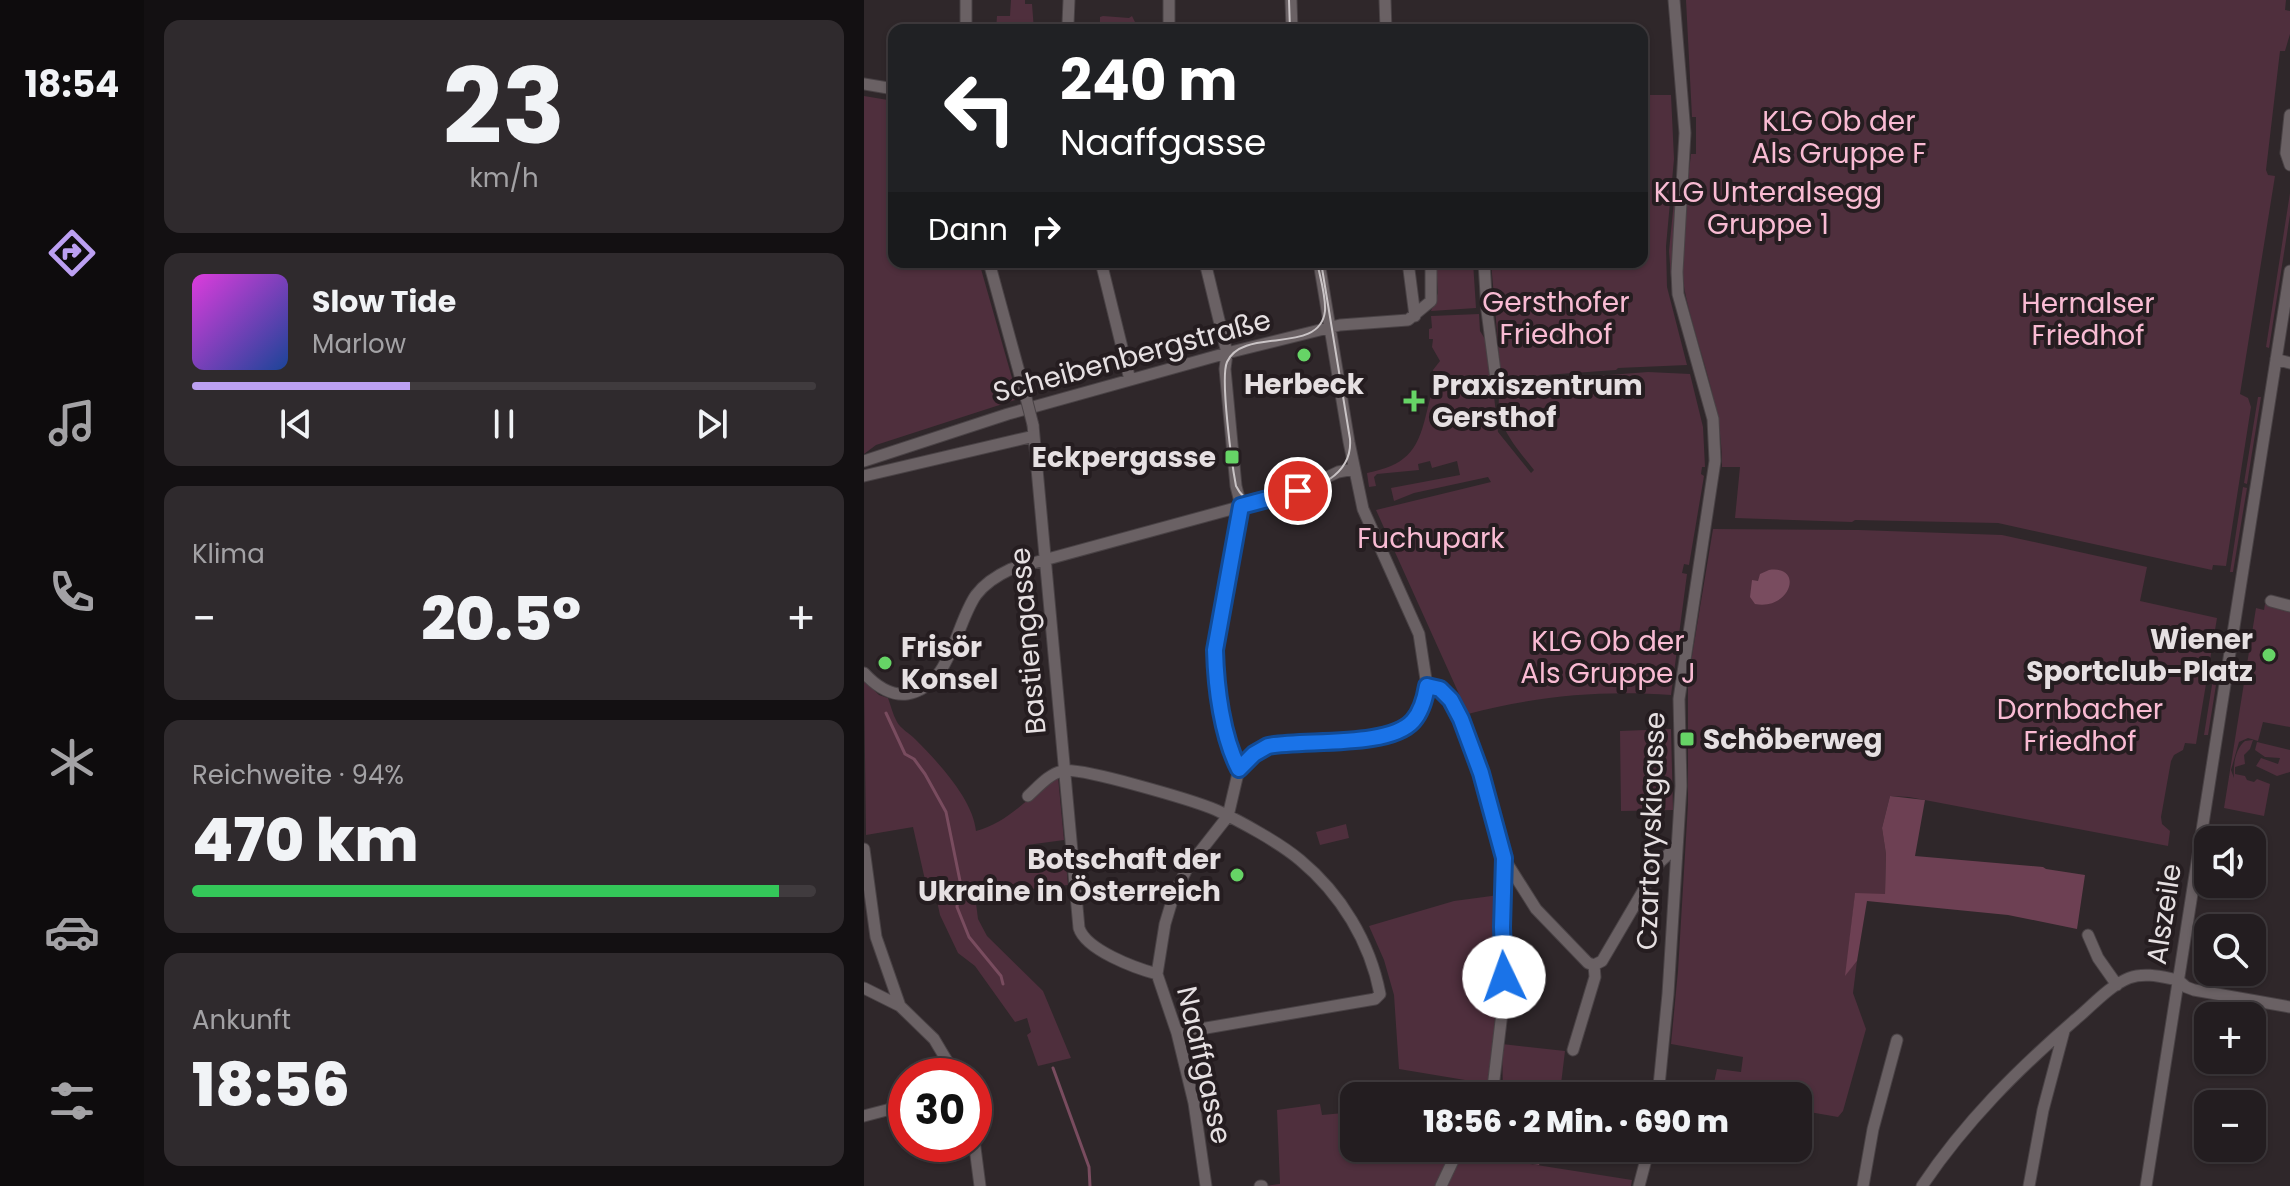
<!DOCTYPE html>
<html lang="de">
<head>
<meta charset="utf-8">
<style>
	:root { --surface:#231d20; --page:#2f2a2d; --text:#f1f3f6; --muted:#a3a2a5; --line:#403b3e; --accent:#bca0f2 }
	body { margin:0; font-family:Poppins,sans-serif; background:var(--page); color:var(--text); height:100vh; display:flex; flex-direction:column; font-size:30px; white-space:nowrap }
	* { box-sizing:border-box; margin:0 }
	p { font-size:26px; color:var(--muted) }
	.icon { flex:none; width:44px; height:44px; fill:none; stroke:currentColor; stroke-width:2; stroke-linecap:round; stroke-linejoin:round }
	.map { position:relative; flex:1; overflow:hidden }
	.drawer { display:flex; flex-direction:column; gap:20px; padding:20px; background:#131012; width:720px }
	.drawer>* { flex:none }
	.guide { position:absolute; left:24px; top:24px; width:760px; height:244px; border-radius:16px; box-shadow:0 2px 6px #0004,0 0 0 2px var(--line); background:#202124; color:#fff; overflow:hidden }
	.buttons { position:absolute; left:1330px; top:826px; display:grid; gap:16px }
	.buttons a { display:grid; place-items:center; width:72px; height:72px; border-radius:16px; background:var(--surface); box-shadow:0 2px 6px #0004,0 0 0 2px var(--line); font-size:40px }
	.speed { position:absolute; left:24px; top:1058px; display:flex; gap:16px; font-size:40px; font-weight:700; text-align:center }
	.speed>* { display:grid; place-content:center; width:104px; height:104px; border-radius:50%; background:var(--surface); box-shadow:0 2px 6px #0004,0 0 0 2px var(--line); line-height:1 }
	.speed .limit { border:12px solid #d22; background:#fff; color:#111 }
	.pin { position:absolute; display:grid; place-items:center; width:68px; height:68px; color:#fff; margin:-34px; border:4px solid #fff; border-radius:50%; box-shadow:0 2px 8px #0007 }
	.me { position:absolute; width:88px; margin:-44px; rotate:357deg; stroke-linejoin:round; filter:drop-shadow(0 0 6px #0008) }
	.turn { display:flex; align-items:center; gap:28px; height:168px; padding:0 40px; font-size:36px }
	.turn .icon { width:104px; height:104px; stroke-width:2.5 }
	.turn b { display:block; font-size:56px; line-height:68px }
	.then { display:flex; align-items:center; height:76px; padding:0 40px; background:#0003; gap:16px; font-size:30px }
	.big { font-size:60px; font-weight:800; line-height:1.1 }
	.drawer .widget { flex:1; display:flex; flex-direction:column; justify-content:center; gap:12px; min-width:0; padding:0 28px; border-radius:16px; background:var(--page) }
	.drawer .dial { align-items:center; gap:0 }
	.dial b { font-size:104px; line-height:1 }
	.song { display:flex; align-items:center; gap:24px }
	.cover { width:96px; height:96px; border-radius:12px; background:linear-gradient(135deg,hsl(300 70% 55%),hsl(220 70% 35%)) }
	.played { height:8px; border-radius:4px; background:linear-gradient(90deg,var(--accent) 35%,var(--line) 35%) }
	.keys { display:flex; justify-content:space-around; direction:ltr }
	.heat { display:flex; justify-content:space-between; align-items:center; font-size:44px; direction:ltr }
	.charge { height:12px; border-radius:6px; background:linear-gradient(90deg,#34c759 94%,var(--line) 0) }
	.trip { position:absolute; left:476px; top:1082px; width:472px; height:80px; border-radius:16px; background:var(--surface); box-shadow:0 2px 6px #0004,0 0 0 2px var(--line); font-weight:800; line-height:80px; text-align:center }
	main { display:flex; flex:1; min-height:0 }
	.tab-bar { display:flex; flex-direction:column; width:144px; justify-content:space-around; align-items:center; background:#0e0c0d; color:var(--muted) }
	.tab-bar .icon { width:56px; height:56px }
	.tab-bar .current { color:var(--accent) }
	.tab-bar b { font-size:36px; color:var(--text) }
	.map>svg:first-child { display:block }
</style>
</head>
<body>
<main>
<nav class="tab-bar">
<b>18:54</b>
<svg class="icon current" aria-label="directions" viewBox="0 0 24 24"><path d="M12 3l9 9-9 9-9-9zM9 14v-3h6M13 9l2 2-2 2"/></svg>
<svg class="icon" aria-label="music" viewBox="0 0 24 24"><path d="M9 18V5l10-2v13"/><circle cx="6" cy="18" r="3"/><circle cx="16" cy="16" r="3"/></svg>
<svg class="icon" aria-label="phone" viewBox="0 0 24 24"><path d="M5 4h4l2 5-3 2q2 4 5 5l2-3 5 2v4C11 20 4 13 5 4z"/></svg>
<svg class="icon" aria-label="climate" viewBox="0 0 24 24"><path d="M12 3v18M4 7l16 10M4 17L20 7"/></svg>
<svg class="icon" aria-label="car" viewBox="0 0 24 24"><path d="M5 17H2v-5l4-1 3-4h7l3 4 3 1v5h-3M9 17h6M6 11h13"/><circle cx="7" cy="17" r="2"/><circle cx="17" cy="17" r="2"/></svg>
<svg class="icon" aria-label="filters" viewBox="0 0 24 24"><path d="M4 7h16M4 17h16"/><circle cx="9" cy="7" r="2"/><circle cx="15" cy="17" r="2"/></svg>
</nav>
<section class="drawer">
<div class="widget dial"><b>23</b><p>km/h</p></div>
<div class="widget">
<div class="song"><i class="cover"></i><div><b>Slow Tide</b><p>Marlow</p></div></div>
<div class="played"></div>
<div class="keys"><svg class="icon" aria-label="previous" viewBox="0 0 24 24"><path d="M18 5L8 12l10 7zM5 5v14"/></svg><svg class="icon" aria-label="pause" viewBox="0 0 24 24"><path d="M8 5v14M16 5v14"/></svg><svg class="icon" aria-label="next" viewBox="0 0 24 24"><path d="M6 5l10 7-10 7zM19 5v14"/></svg></div>
</div>
<div class="widget"><p>Klima</p>
<div class="heat"><a>−</a><b class="big">20.5°</b><a>+</a></div>
</div>
<div class="widget"><p>Reichweite · 94%</p><b class="big">470 km</b><div class="charge"></div></div>
<div class="widget"><p>Ankunft</p><b class="big">18:56</b></div>
</section>
<div class="map">
<svg width="1426" height="1186" viewBox="0 0 1426 1186">
	<rect width="100%" height="100%" fill="#2f272a"/>
	<!-- green -->
	<path fill="#4f2f3d" d="M147,0H161V4H168L170,30H132L133,16H146Z
		M822,0H1422L1421,10L1426,11V34L1421,51H1416L1402,170L1404,175L1411,176L1376,394L1384,398L1387,407L1362,566L1349,565L1348,570L1134,523L991,520L988,522L871,518L876,467H858C859,408 835,354 822,297C812,252 822,200 827,154H832V117H828Z
		M239,16L265,18L268,16L273,26L269,30H240V24H236V17Z
		M778,95H807L810,159L802,246L803,287L823,365L754,368L752,370L637,378L627,262H778Z
		M0,96L30,101V262H115L154,399L12,445L0,454Z
		M813,171H815L809,229L811,291L808,292L805,251Z
		M1426,193V215L1405,348L1402,347Z
		M572,262H609L612,308L567,311L574,293Z
		M615,314L616,331L621,339L628,378L634,432L667,473L670,470C650,445 623,416 640,383L784,372L826,374L839,427L841,467H838L837,474L840,476L825,565L820,564L818,573L823,574L807,695C737,690 673,696 604,714L512,510L627,482L624,477L550,493L530,501L527,488L596,475L593,461L568,468L566,461L554,464L555,470L513,474L510,477L512,486L505,487L503,473C541,465 553,453 562,415C566,399 570,386 569,370L576,361L568,347L569,339H565V329L568,328L567,316Z
		M1394,397H1397L1383,484L1380,483Z
		M1379,487L1383,488L1369,572H1366Z
		M849,529L995,530L1138,535L1283,567L1276,601L1353,618L1332,744L1321,743L1319,750L1310,755L1307,761L1297,817L1298,824L1306,831L1304,846L1045,797L1026,796L1018,828L1022,854L1021,895L991,894L982,974L993,961L989,993L1002,1029L979,1111L974,1117L934,1110V1096H867L848,1092L853,1069L877,1072L879,1057L807,1044L814,971L824,804V680Z
		M1401,604L1426,610V727L1399,722L1394,741L1384,738L1375,742L1367,770L1370,778C1369,766 1371,749 1381,741L1389,740L1386,749L1380,755L1381,764L1371,767V774L1381,776L1383,780L1390,782L1393,779L1406,784L1400,816L1360,808L1392,608L1400,610Z
		M1351,666H1355L1344,735H1340Z
		M0,680L15,695L24,698C27,706 29,715 33,722C37,729 45,733 51,739C73,761 109,799 112,831C145,823 166,794 194,777L200,840L163,845L166,847L168,866L202,863L204,885L111,895L114,919L123,936L179,991L207,1058L174,1066L163,1035L167,1032L163,1018L151,1022L111,966L94,953L76,915L73,901L78,892L64,893L49,827L2,835Z
		M807,729L809,810L757,811L756,731Z
		M1393,742L1426,750V772L1413,776L1392,766L1397,758L1414,764L1416,758L1401,757L1391,750Z
		M482,824L485,838L456,845L452,832Z
		M635,895L636,983L625,1084L535,1069L530,995L520,960L505,926L590,901Z
		M638,1044L701,1051L697,1084L685,1083L684,1096H639Z
		M456,1104L458,1115L490,1112V1148H588L573,1186H401L416,1184L413,1110Z
		M596,1153L768,1180L767,1186H582Z"/>
	<!-- forest -->
	<path fill="#6d4053" d="M1026,796L1061,800L1051,856L1179,867L1182,869L1221,875L1213,929L1144,915L1003,901L993,961L981,976L991,893L1021,894L1022,854L1018,828Z
		M599,1148H667V1152L679,1154L675,1165L596,1153Z"/>
	<!-- water -->
	<path fill="#794c5f" d="M905,570C941,565 926,611 891,604L886,597L888,580L894,581L896,574Z"/>
	<g fill="none" stroke-linecap="round" stroke-linejoin="round">
		<!-- stream -->
		<path stroke="#794c5f" stroke-width="3" d="M22,713L41,754L50,759L61,774L82,812L96,881L93,907L105,937L137,976L139,984
			M189,1068L225,1167L226,1186"/>
		<!-- minor casing -->
		<g stroke="#494245" stroke-width="13">
			<path id="minor" d="M427,0L428,30
				M521,0L522,30
				M204,24L205,0
				M102,30V0
				M305,30V0
				M0,84L30,89
				M1426,115L1422,153L1426,165
				M125,262L160,390
				M237,262L266,380
				M341,262L363,353L361,369L372,486L377,506L351,650C351,686 359,737 375,769
				M544,262L551,316
				M620,262L623,311L632,379
				M1412,359L1426,363
				M169,425L215,928C222,950 271,968 293,974
				M0,461L144,414L363,353L476,325L544,320L567,301V262
				M0,476L170,436
				M1407,601L1426,606
				M0,673C11,685 25,696 43,694C87,687 91,625 112,595C121,583 134,575 147,569L434,491L474,472L490,469
				M563,686L576,689L587,700L597,719L617,773L640,858L638,927L640,996L628,1096
				M164,796C174,787 185,774 198,771C214,766 331,801 352,810C376,821 416,843 436,860C477,894 506,942 516,994L511,999L313,1033
				M0,849L12,937L36,1006L70,1039L92,1076
				M641,860L672,909L724,963L730,965
				M1224,935L1234,958L1253,985
				M730,965L738,961L796,862L813,846
				M1314,980L1322,987L1330,990L1426,1007
				M0,988L36,1006
				M709,1050L731,977L730,965
				M794,1096L804,994L817,786L815,699L851,461L849,419L814,294L813,272L821,133L810,0
				M0,1116L42,1105
				M110,1140L116,1186
				M342,1186L330,1103L313,1033L293,974L301,924L310,894L324,867L364,816L375,769L390,754L404,746L421,742L512,737L535,731L549,721L560,699L563,686L555,634L499,509L485,442L455,262
				M396,1186H398
				M577,1186L595,1148
				M775,1186L785,1148
				M999,1186L1009,1129L1033,1040
				M1058,1186C1101,1122 1153,1070 1212,1019C1228,1006 1245,986 1265,978C1281,972 1298,977 1314,980
				M1165,1186L1179,1110L1200,1031
				M1282,1186L1426,271"/>
		</g>
		<!-- minor -->
		<use href="#minor" stroke="#6a6164" stroke-width="11"/>
		<!-- tram -->
		<path stroke="#cac4c6" stroke-width="2" d="M425,0L426,30
			M453,262C456,277 462,296 461,311C456,356 379,326 363,362C356,378 368,465 372,486C376,494 381,500 390,502C400,504 412,499 421,497C451,489 489,476 486,439L457,262"/>
		<!-- minor-bridge casing -->
		<g stroke="#494245" stroke-width="13" stroke-linecap="butt">
			<path id="minor-bridge" d="M160,390L169,425"/>
		</g>
		<!-- minor-bridge -->
		<use href="#minor-bridge" stroke="#6a6164" stroke-width="11"/>
	</g>
	<g fill="none" stroke-linecap="round" stroke-linejoin="round">
		<!-- route casing -->
		<g stroke="#114b97" stroke-width="20">
			<path id="route" d="M434,491L377,506L351,650C352,688 358,736 375,769L390,754L404,746C440,739 525,748 549,721C557,712 561,698 563,686L576,689L587,700L597,719L617,773L640,858L638,927L640,977"/>
		</g>
		<!-- route -->
		<use href="#route" stroke="#1a73e8" stroke-width="14"/>
	</g>
	<!-- markers -->
	<g fill="#66d466" stroke="#251d20" stroke-width="3">
		<circle cx="440" cy="355" r="8"/>
		<path d="M546 389h8v8h8v8h-8v8h-8v-8h-8v-8h8z"/>
		<rect x="360" y="449" width="16" height="16" rx="4"/>
		<circle cx="1405" cy="655" r="8"/>
		<circle cx="21" cy="663" r="8"/>
		<rect x="815" y="731" width="16" height="16" rx="4"/>
		<circle cx="373" cy="875" r="8"/>
	</g>
	<g text-anchor="middle" dominant-baseline="central" stroke-width="8" stroke-linejoin="round" paint-order="stroke">
		<!-- park labels -->
		<g font-size="28" fill="#f9bbd3" stroke="#251d20">
			<text x="975" y="121">KLG Ob der<tspan x="975" dy="32">Als Gruppe F</tspan></text>
			<text x="904" y="192">KLG Unteralsegg<tspan x="904" dy="32">Gruppe 1</tspan></text>
			<text x="692" y="302">Gersthofer<tspan x="692" dy="32">Friedhof</tspan></text>
			<text x="1224" y="303">Hernalser<tspan x="1224" dy="32">Friedhof</tspan></text>
			<text x="567" y="538">Fuchupark</text>
			<text x="744" y="641">KLG Ob der<tspan x="744" dy="32">Als Gruppe J</tspan></text>
			<text x="1216" y="709">Dornbacher<tspan x="1216" dy="32">Friedhof</tspan></text>
		</g>
		<!-- street labels -->
		<g font-size="28" fill="#e6e0e2" stroke="#251d20">
			<text transform="translate(268 356) rotate(-15)">Scheibenbergstraße</text>
			<text transform="translate(164 641) rotate(-95)">Bastiengasse</text>
			<text transform="translate(787 831) rotate(-88)">Czartoryskigasse</text>
			<text transform="translate(1300 914) rotate(-81)">Alszeile</text>
			<text transform="translate(340 1065) rotate(77)">Naaffgasse</text>
		</g>
		<!-- poi labels -->
		<g font-size="28" font-weight="bold" fill="#e6e0e2" stroke="#251d20" text-anchor="start">
			<text x="440" y="384" text-anchor="middle">Herbeck</text>
			<text x="568" y="385">Praxiszentrum<tspan x="568" dy="32">Gersthof</tspan></text>
			<text x="352" y="457" text-anchor="end">Eckpergasse</text>
			<text x="1389" y="639" text-anchor="end">Wiener<tspan x="1389" dy="32">Sportclub-Platz</tspan></text>
			<text x="37" y="647">Frisör<tspan x="37" dy="32">Konsel</tspan></text>
			<text x="839" y="739">Schöberweg</text>
			<text x="357" y="859" text-anchor="end">Botschaft der<tspan x="357" dy="32">Ukraine in Österreich</tspan></text>
		</g>
	</g>
</svg>
<div class="buttons">
<a><svg class="icon" aria-label="sound" viewBox="0 0 24 24"><path d="M4 9h4l5-4v14l-5-4H4zM17 9q2 3 0 6"/></svg></a>
<a><svg class="icon" aria-label="search" viewBox="0 0 24 24"><circle cx="10" cy="10" r="6"/><path d="M15 15l6 6"/></svg></a>
<a>+</a>
<a>−</a>
</div>
<div class="speed"><div class="limit">30</div></div>
<div class="pin" style="left:434px;top:491px;background:#d93025"><svg class="icon" aria-label="arrive" viewBox="0 0 24 24"><path d="M6 21V4h12l-3 4 3 4H6"/></svg></div>
<svg class="me" style="left:640px;top:977px" viewBox="-20 -20 40 40"><circle r="19" fill="#fff"/><path d="M0-13L10 11 0 6-10 11z" fill="#1a73e8"/></svg>
<div class="trip">18:56 · 2 Min. · 690 m</div>
<div class="guide">
<div class="turn"><svg class="icon" aria-label="left" viewBox="0 0 24 24"><path d="M17 20v-9H6M10 6l-5 5 5 5"/></svg><div><b>240 m</b>Naaffgasse</div></div>
<div class="then">Dann<svg class="icon" aria-label="right" viewBox="0 0 24 24"><path d="M7 20v-9h11M14 6l5 5-5 5"/></svg></div>
</div>
</div>
</main>
</body>
</html>
